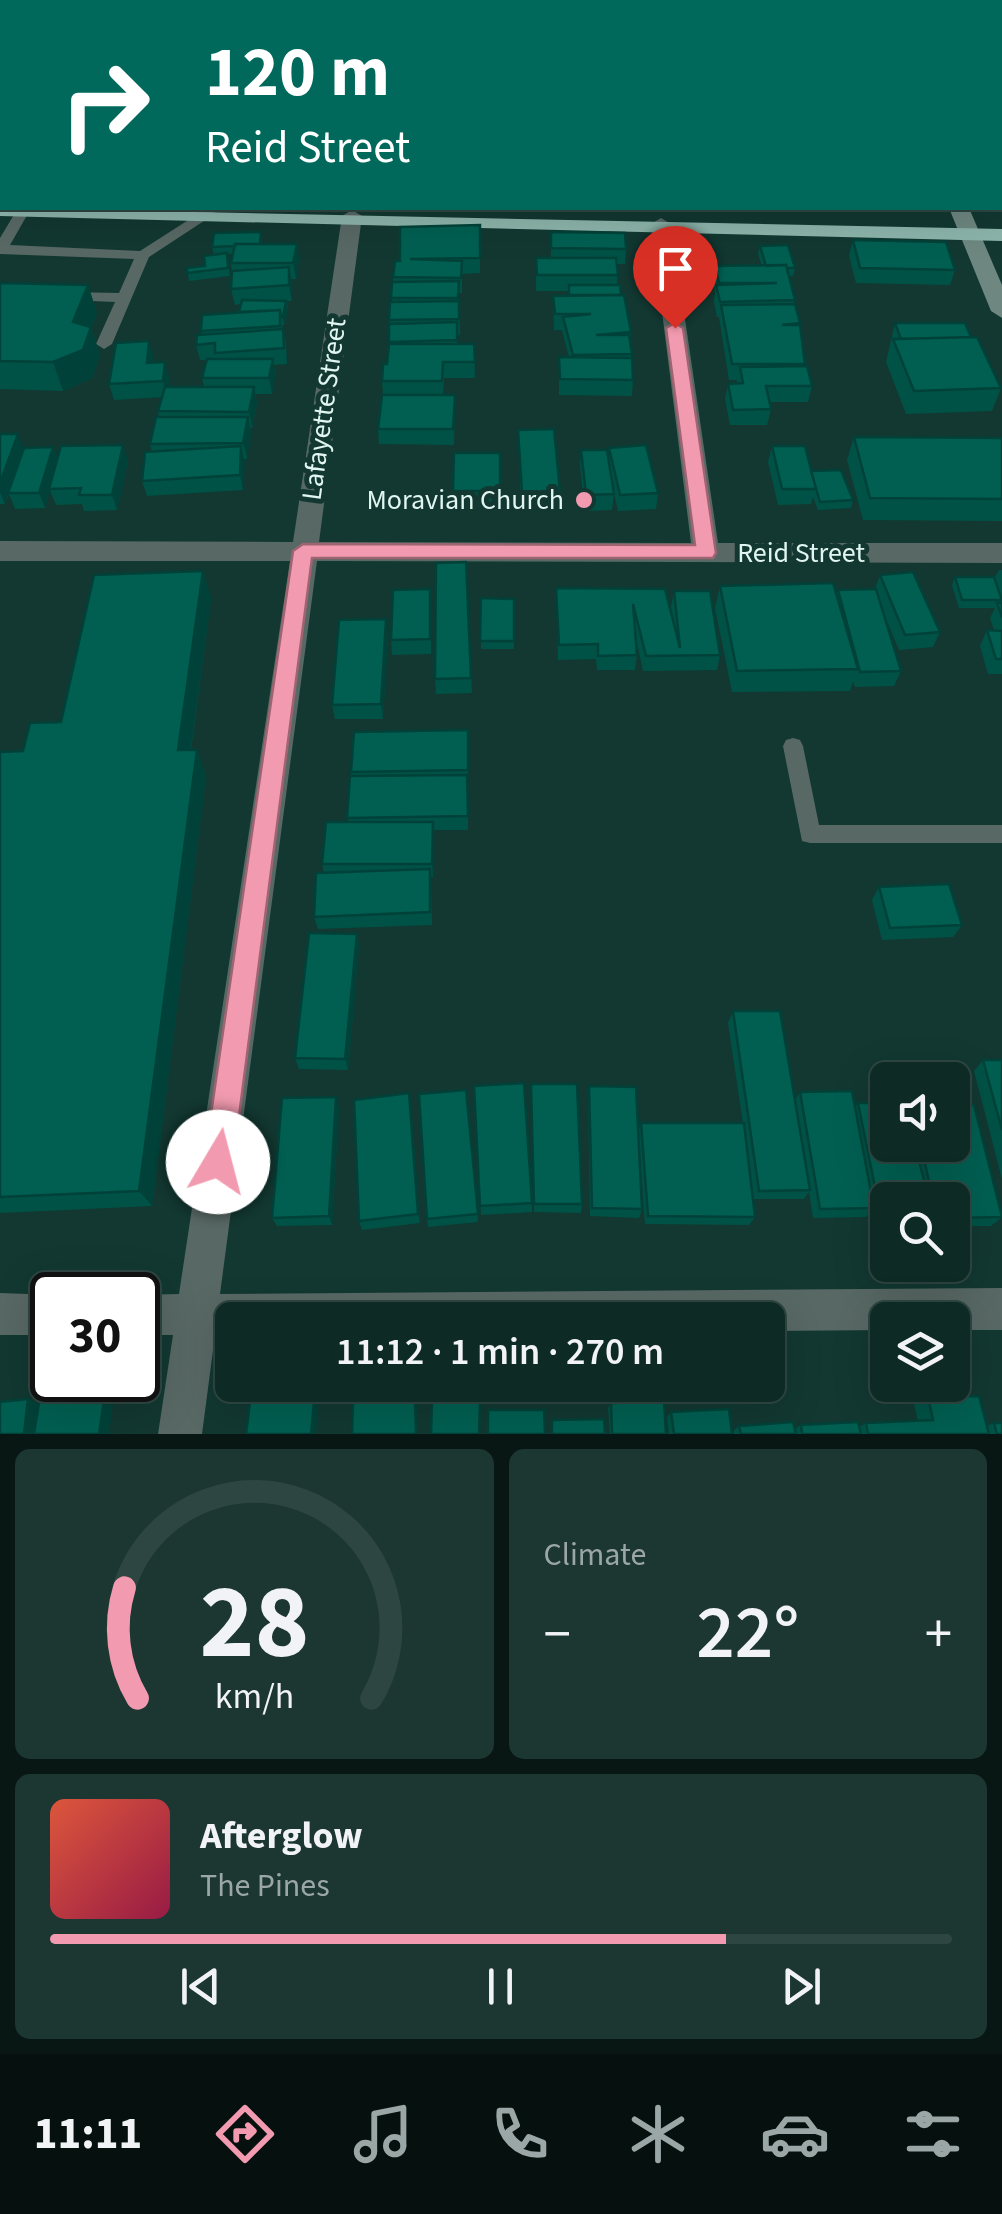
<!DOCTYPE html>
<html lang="en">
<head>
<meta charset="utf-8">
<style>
	:root { --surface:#0e2a25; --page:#1c3632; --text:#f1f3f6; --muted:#9ba7a7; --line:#2e4642; --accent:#f29aaf }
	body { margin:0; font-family:"Source Sans 3",sans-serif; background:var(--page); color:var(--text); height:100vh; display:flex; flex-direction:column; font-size:38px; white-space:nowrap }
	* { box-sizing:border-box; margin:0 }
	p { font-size:32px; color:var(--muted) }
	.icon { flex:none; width:55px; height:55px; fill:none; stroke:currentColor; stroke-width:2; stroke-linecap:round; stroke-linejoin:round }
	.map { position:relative; height:1434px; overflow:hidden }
	.drawer { display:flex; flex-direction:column; gap:15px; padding:15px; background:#081714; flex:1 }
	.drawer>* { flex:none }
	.guide { position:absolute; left:0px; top:0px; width:1002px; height:210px; box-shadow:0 10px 40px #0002,0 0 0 2px var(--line); background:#00695c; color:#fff; overflow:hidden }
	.controls { position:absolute; left:870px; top:1062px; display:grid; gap:20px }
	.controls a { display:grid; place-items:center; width:100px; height:100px; border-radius:15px; background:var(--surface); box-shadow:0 10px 40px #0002,0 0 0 2px var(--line); font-size:50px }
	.speed { position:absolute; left:30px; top:1272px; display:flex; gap:20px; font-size:50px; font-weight:700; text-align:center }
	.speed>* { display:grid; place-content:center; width:130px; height:130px; border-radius:50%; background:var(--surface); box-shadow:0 10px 40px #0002,0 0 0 2px var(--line); line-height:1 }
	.speed .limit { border:5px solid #111; border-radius:15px; background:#fff; color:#111 }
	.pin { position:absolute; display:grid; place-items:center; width:85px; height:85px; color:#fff; margin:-102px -42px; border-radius:50% 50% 50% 0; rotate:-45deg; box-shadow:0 0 10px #0007 }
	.pin .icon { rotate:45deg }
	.me { position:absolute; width:110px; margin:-55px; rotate:8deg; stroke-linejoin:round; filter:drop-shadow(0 0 8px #0008) }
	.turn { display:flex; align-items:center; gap:35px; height:210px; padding:0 40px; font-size:45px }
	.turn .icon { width:130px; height:130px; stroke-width:2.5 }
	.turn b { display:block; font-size:70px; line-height:85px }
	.big { font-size:75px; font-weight:600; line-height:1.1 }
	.drawer .widget { flex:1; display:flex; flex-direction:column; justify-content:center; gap:15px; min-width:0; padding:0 35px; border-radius:15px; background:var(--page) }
	.drawer .dial { align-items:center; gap:0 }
	.dial svg { height:260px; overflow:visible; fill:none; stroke:var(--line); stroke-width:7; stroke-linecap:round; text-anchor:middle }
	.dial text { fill:var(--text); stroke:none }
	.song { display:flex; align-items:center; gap:30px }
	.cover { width:120px; height:120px; border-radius:15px; background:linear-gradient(135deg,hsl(10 70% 55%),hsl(340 70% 35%)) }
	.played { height:10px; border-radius:5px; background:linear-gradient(90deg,var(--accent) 75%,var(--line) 75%) }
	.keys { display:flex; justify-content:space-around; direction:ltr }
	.heat { display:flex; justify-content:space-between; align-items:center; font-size:55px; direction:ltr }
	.drawer .tiles { flex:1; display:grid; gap:15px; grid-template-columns:1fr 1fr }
	.widget:last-child { grid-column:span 2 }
	.trip { position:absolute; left:215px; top:1302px; width:570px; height:100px; border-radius:15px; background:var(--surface); box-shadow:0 10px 40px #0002,0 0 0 2px var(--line); font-weight:600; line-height:100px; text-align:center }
	.dock { display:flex; height:160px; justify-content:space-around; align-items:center; background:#06110f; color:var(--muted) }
	.dock .icon { width:70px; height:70px }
	.dock .active { color:var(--accent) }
	.dock b { font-size:45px; color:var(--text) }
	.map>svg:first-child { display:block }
</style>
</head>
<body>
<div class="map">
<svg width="1002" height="1434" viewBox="0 0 1002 1434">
	<rect width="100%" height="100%" fill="#123831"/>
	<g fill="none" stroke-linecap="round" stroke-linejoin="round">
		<!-- lane -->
		<path fill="#586864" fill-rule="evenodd" d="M1000,150L1002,151V161L1000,160Z
			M18,208L30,210L10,245L140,251L204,210L216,213L149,257L112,344L104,349L96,344L115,302L67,300L60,296L67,292L119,293L134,259L0,254V238Z
			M793,738L800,740L803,746L819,825H1002V843H810L802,841L783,746L786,740Z"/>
		<!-- street -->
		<path fill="#586864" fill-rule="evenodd" d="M619,0H635V2H619Z
			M1000,32H1002V42H1000Z
			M352,210L362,216L319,542L691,543L651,224L661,218L671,224L718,543H1002V563L317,561L220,1294L1002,1288V1330H952V1320H888V1330L768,1331V1320H232V1335H215L202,1434H158L173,1335H138L136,1295L179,1294L290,561H0V541L293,542L342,216Z
			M0,1293L54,1295L52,1335H0Z"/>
		<!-- secondary -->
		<path fill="#6e8781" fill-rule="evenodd" d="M863,0H879L880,2H864Z
			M949,208H969L1002,285V318L991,311Z"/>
		<!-- highway -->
		<path fill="#8cb4aa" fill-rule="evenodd" d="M0,176H2V188H0Z
			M1000,196H1002V208H998Z
			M0,204L2,208L1002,229V241L0,216Z"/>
	</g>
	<!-- wall -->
	<path fill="#005246" d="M539,0H585L584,2H540Z
		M665,0H730L729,2H666Z
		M994,0H1002V17L1000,15V2H993Z
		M1002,49V114H1000V50Z
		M480,225V273L462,274V293H459L460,335H457V344H474L475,378H444L443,395H455L454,445L379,444L378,429L383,395L382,381L387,364L389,344L390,302H392L393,277L400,261Z
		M261,232L262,244H297L299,259L296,279H291L292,301H287L288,309L284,325H282L286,344L287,364L274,365L275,375L272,394H255L257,403L252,428H250L251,432L247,459H244L243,490L147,496L142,481L152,452L150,444L159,417L158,411L162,397L114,400L109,384L154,357L153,362L169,377L168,387H204L202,378L206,360H200L196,345L202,335L201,331L239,312L241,304L235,305L231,289L232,272L231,263L233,254H227L230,276L189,281L187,268L205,266L214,255L212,247Z
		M551,232L626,249L625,264H617V285L631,332L630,341L633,380L632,396L559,395V357H569L562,330H554L553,296L568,295V291H536V258H551Z
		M853,240L955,270L950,285L856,283L849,255Z
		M760,246L795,268L793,276H789L795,300L794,304L800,323L804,366L812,386L808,402H769L771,409L767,425H730L725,399L728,384H737V380H729L719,317H717L714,301L715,293L713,282L715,266H762L758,254Z
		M0,283L88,285L97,313L91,328L100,355L92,378L63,391L0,389Z
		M895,323L971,337L1001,388L992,411L906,414L886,362Z
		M518,430L560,492L559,507L521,508Z
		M0,434L24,448L53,447L58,460L128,461L117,510L84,511L82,504L56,505L50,491L45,508L15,509L9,494L5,504H0Z
		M854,437L1002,438V521L863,520L847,460Z
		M772,446L853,500L851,508L818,510L813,497L811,504L778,505L768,462Z
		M609,448L658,493L656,509L618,511L612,483L614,494L612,510L585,511L580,466L581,450L608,458Z
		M500,453V507H454L453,491Z
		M466,562L472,693L436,694L435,679Z
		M999,570H1002V674H988L980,646L987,630H994L990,618L995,608H959L952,585L955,577L994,579Z
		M203,571L211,599L191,750H197L206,776L152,1206L0,1213V752L23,751L61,722Z
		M880,575L940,632L933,647L899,650L881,607L901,671L894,686L855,687L853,681L850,691L732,692L715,608L720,586L836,594L838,590L875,589Z
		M556,588L672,617L671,607L674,591L720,655L717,670L643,671L636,638L637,655L635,670H597L596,659L558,660Z
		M481,598L514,599V649H481Z
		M431,605V654L392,655L391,640Z
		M388,634L383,719H335L332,705Z
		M468,730V830H434L433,877H431L432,925L318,929L314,917L324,873L322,864L348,822L351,772Z
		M879,887L962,925L953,937L882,940L872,900Z
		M357,934L359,947L348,1070L299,1069L295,1058Z
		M733,1011L795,1100L800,1092L855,1107L858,1103L888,1145H952L1002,1217L991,1226H952V1200H888V1225L873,1226L870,1212L866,1217L813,1218L809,1192L804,1199H753L749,1169L755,1217L749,1225L645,1224L639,1144L642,1209L639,1218L590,1216L588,1096L589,1086L638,1132L641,1123H743L728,1023Z
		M983,1060H1002V1179L974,1071Z
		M531,1084L582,1204L581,1213L534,1212Z
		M474,1086L532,1203V1212L481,1215Z
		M466,1090L478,1222L428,1227L427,1219Z
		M411,1104L420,1223L362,1230L359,1221Z
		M339,1107L332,1225L277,1226L272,1218Z
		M928,1397L987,1426L994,1423L1002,1434H734V1430L739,1426L795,1429L801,1425L859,1427L866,1423L918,1421L914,1404Z
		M611,1403L666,1434H610L608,1408Z
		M671,1412L732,1434H669L667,1417Z"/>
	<!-- shaded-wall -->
	<path fill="#004239" d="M297,244L299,259L296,279L293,263Z
		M289,267L292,283V301L289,285Z
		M88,285L97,313L91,328L100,355L92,378L63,391L53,362Z
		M286,301L288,309L284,325L283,317Z
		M149,341L154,357L151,378L147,363Z
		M273,359L275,375L272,394L269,378Z
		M165,362L169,377L167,397L163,381Z
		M254,387L257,403L252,428L249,412Z
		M248,417L251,432L247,459L243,443Z
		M18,434L24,449L5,504L0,492V483Z
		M123,445L128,461L117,510L112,495Z
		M241,446L245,462L243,490L240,475Z
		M53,447L59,463L45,508L39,493Z
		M203,571L211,599L187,776L178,750Z
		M386,619L388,634L383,719L381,704Z
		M197,750L206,776L152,1206L139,1191Z
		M433,822L434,836L433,877L432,864Z
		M357,934L359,947L348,1070L345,1059Z
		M409,1093L411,1104L420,1223L418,1214Z
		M336,1097L339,1107L332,1225L329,1216Z
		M107,1380H116L109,1434H99Z
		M28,1399L39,1404L35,1434H24Z
		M415,1399L417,1404V1434H416Z
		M314,1401L318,1406L316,1434H311Z"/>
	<!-- building -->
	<path fill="#005f51" stroke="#004239" stroke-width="2.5" d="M28,0H89L88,2H27Z
		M152,0H208L207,2H151Z
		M268,0H333V2H268Z
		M422,0H476V2H422Z
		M698,0H701L702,2H666Z
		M776,0H826L827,2H777Z
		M917,0H981L983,2H918Z
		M1000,78H1002V99H1000Z
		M480,225V258L410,259L462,261L461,278L393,277L395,261H400V227Z
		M261,232L260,244H235V246L212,247L214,233Z
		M551,232L625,233L626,249L551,248Z
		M853,240L946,242L955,270L860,268Z
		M235,244H297L293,263H231Z
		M788,245L795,268H787L786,265L766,266L760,246Z
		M227,253L228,268L187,273V268L205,266L204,256Z
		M536,258H616L618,275H537Z
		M786,265L795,300L720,302L716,285L777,283H719L715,266Z
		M289,267V285L231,289L232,271Z
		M459,281L458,298H391L392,282Z
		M0,283L88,285L73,322L91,327L83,350L53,362L0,361Z
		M569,285H620L621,295H569Z
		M624,295L631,332L596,335H629L632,354L573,355L563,317L591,314H555L553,296Z
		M242,300L286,301L283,317H281L280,310L239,312Z
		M459,301V319L389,320L390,302Z
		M795,304L800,323L782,325H800L805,364H732L721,305Z
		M280,310V326L201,331L202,315Z
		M457,322V340L389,342V324Z
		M895,323H965L971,337L901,339Z
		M283,329L284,348L215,353V343L196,345L197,335Z
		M977,337L1001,388L914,391L893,339Z
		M149,341L147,363L165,362L163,381L109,384L116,343Z
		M389,344H474L475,362H443L442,381H382L383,364H387Z
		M559,357L632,358L633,380L560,379Z
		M207,359H273L269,378H202Z
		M807,366L812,386H766L771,409L733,410L728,384L743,383L740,367Z
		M165,387H254L249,412L158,411Z
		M382,395H455L453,429H378Z
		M156,417H248L243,443L150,444Z
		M554,429L560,492H522L518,430Z
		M0,434H18L0,483Z
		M854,437L1002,438V499L870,498Z
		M123,445L112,495H79L81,488L49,489L61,446Z
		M646,445L658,493L620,495L609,448Z
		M241,446L240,475L142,481L145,452Z
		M772,446H805L816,489H782Z
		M53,447L39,493H8L24,448Z
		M581,450H607L614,494L586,495Z
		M454,453H500V491H453Z
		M841,470L853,500L820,502L811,471Z
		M466,562L471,678L435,679L436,563Z
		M203,571L178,750H197L139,1191L0,1197V752L23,751L30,723L61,722L94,575Z
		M913,572L940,632L905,635L880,575Z
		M955,577H994L1002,600H962Z
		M833,583L858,669L737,671L720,586Z
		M556,588L665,589L680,648L674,591H710L720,655L646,656L633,604L637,655L598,656V644L559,645Z
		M430,589V639L391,640L393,590Z
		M876,589L901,671L860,672L838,590Z
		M481,598L514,599V641H480Z
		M997,603H1002V617Z
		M386,619L381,704L332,705L339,620Z
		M987,630L1002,631V659H996Z
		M468,730V770L351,772L354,732Z
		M467,775L468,816L347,818L350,776Z
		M326,822H433L432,864H322Z
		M430,869V912L314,917L316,873Z
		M949,884L962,925L890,928L879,887Z
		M309,933L357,934L345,1059L295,1058Z
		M733,1011H780L810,1190L759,1191Z
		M983,1060H1002V1130Z
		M524,1083L532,1203L480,1206L474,1086Z
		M531,1084H577L582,1204H534Z
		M589,1086L636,1087L642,1209L592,1208Z
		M466,1090L478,1214L427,1219L419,1094Z
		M852,1091L874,1208L820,1209L800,1092Z
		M409,1093L418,1214L359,1221L354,1100Z
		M336,1097L329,1216L272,1218L282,1098Z
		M858,1103H888V1145H915L929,1200H888V1217H881Z
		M952,1105H974L1002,1217L952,1218V1200H933L921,1145H952Z
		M641,1123H744L755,1217L648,1216Z
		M44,1372H52V1380H107L99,1434H34Z
		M979,1396L989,1434H868L866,1423L933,1420L928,1397Z
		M28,1399L24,1434H0V1402Z
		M415,1399L416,1434H352L353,1403Z
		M480,1399L479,1434H431L432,1400Z
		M314,1401L311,1434H246L250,1402Z
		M664,1402L666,1434H612L611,1403Z
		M729,1409L732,1434H674L671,1412Z
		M488,1410H544L545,1434H488Z
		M604,1419L605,1434H552V1420Z
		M793,1422L796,1434H741L739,1426Z
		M858,1422L861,1434H802L801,1425Z
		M994,1423H1002V1434H997Z"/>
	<!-- route -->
	<path fill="#f29aaf" stroke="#9d6472" stroke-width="2.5" d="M675,323L683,328L716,553L713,558H312L233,1162L229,1173L218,1177L208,1173L204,1162L293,551L303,544L695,545L666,328Z"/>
	<!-- markers -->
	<circle fill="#f29aaf" stroke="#123831" stroke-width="4" cx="584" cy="500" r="10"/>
	<g text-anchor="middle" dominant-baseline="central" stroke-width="10" stroke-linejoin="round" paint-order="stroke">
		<!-- street labels -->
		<g font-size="28" fill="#e1f6f0" stroke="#123831">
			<text transform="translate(324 409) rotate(-82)">Lafayette Street</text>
			<text x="801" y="553">Reid Street</text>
		</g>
		<!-- poi labels -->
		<g font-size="28" fill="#e1f6f0" stroke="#123831" text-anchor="end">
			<text x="564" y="500">Moravian Church</text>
		</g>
	</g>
</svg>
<div class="controls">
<a><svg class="icon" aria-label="sound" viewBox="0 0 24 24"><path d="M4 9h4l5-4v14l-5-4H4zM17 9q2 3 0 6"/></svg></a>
<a><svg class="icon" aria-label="search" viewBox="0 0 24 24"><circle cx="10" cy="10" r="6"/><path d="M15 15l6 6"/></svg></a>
<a><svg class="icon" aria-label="layers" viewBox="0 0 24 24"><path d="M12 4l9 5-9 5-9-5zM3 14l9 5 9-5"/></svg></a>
</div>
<div class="speed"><div class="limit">30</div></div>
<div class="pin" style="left:675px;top:328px;background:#d93025"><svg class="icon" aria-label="arrive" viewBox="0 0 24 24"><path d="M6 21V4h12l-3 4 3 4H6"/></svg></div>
<svg class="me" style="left:218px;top:1162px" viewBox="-20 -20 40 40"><circle r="19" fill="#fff"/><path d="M0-13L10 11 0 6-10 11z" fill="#f29aaf"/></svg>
<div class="trip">11:12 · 1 min · 270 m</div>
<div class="guide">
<div class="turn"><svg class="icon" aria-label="right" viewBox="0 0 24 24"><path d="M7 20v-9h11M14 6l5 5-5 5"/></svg><div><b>120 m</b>Reid Street</div></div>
</div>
</div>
<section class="drawer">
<div class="tiles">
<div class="widget dial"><svg viewBox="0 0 100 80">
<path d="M14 69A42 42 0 1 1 86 69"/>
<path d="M14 69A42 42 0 0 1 10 35" stroke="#f29aaf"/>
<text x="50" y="56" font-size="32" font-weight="700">28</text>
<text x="50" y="72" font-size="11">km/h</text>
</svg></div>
<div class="widget"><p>Climate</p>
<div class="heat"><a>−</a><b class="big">22°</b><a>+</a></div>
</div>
<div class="widget">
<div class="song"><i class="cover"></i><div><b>Afterglow</b><p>The Pines</p></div></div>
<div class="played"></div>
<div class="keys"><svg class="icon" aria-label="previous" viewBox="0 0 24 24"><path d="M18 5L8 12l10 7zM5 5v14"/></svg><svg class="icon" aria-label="pause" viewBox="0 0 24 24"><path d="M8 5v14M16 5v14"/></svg><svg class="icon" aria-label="next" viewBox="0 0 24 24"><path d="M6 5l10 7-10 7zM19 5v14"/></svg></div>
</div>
</div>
</section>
<nav class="dock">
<b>11:11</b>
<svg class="icon active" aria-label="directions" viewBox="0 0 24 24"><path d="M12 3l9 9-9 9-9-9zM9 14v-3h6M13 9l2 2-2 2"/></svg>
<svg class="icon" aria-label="music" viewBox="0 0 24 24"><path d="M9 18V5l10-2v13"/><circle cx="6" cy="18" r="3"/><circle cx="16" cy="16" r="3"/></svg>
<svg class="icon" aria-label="phone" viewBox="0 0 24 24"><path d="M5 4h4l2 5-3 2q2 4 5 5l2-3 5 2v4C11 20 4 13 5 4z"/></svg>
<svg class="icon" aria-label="climate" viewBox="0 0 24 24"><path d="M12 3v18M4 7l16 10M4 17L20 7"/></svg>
<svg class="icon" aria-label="car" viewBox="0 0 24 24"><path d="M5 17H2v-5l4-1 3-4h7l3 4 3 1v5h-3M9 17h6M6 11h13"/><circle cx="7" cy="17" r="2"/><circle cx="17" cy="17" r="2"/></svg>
<svg class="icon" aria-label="filters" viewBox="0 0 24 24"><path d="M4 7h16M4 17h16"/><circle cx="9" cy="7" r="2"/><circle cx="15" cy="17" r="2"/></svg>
</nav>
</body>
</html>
